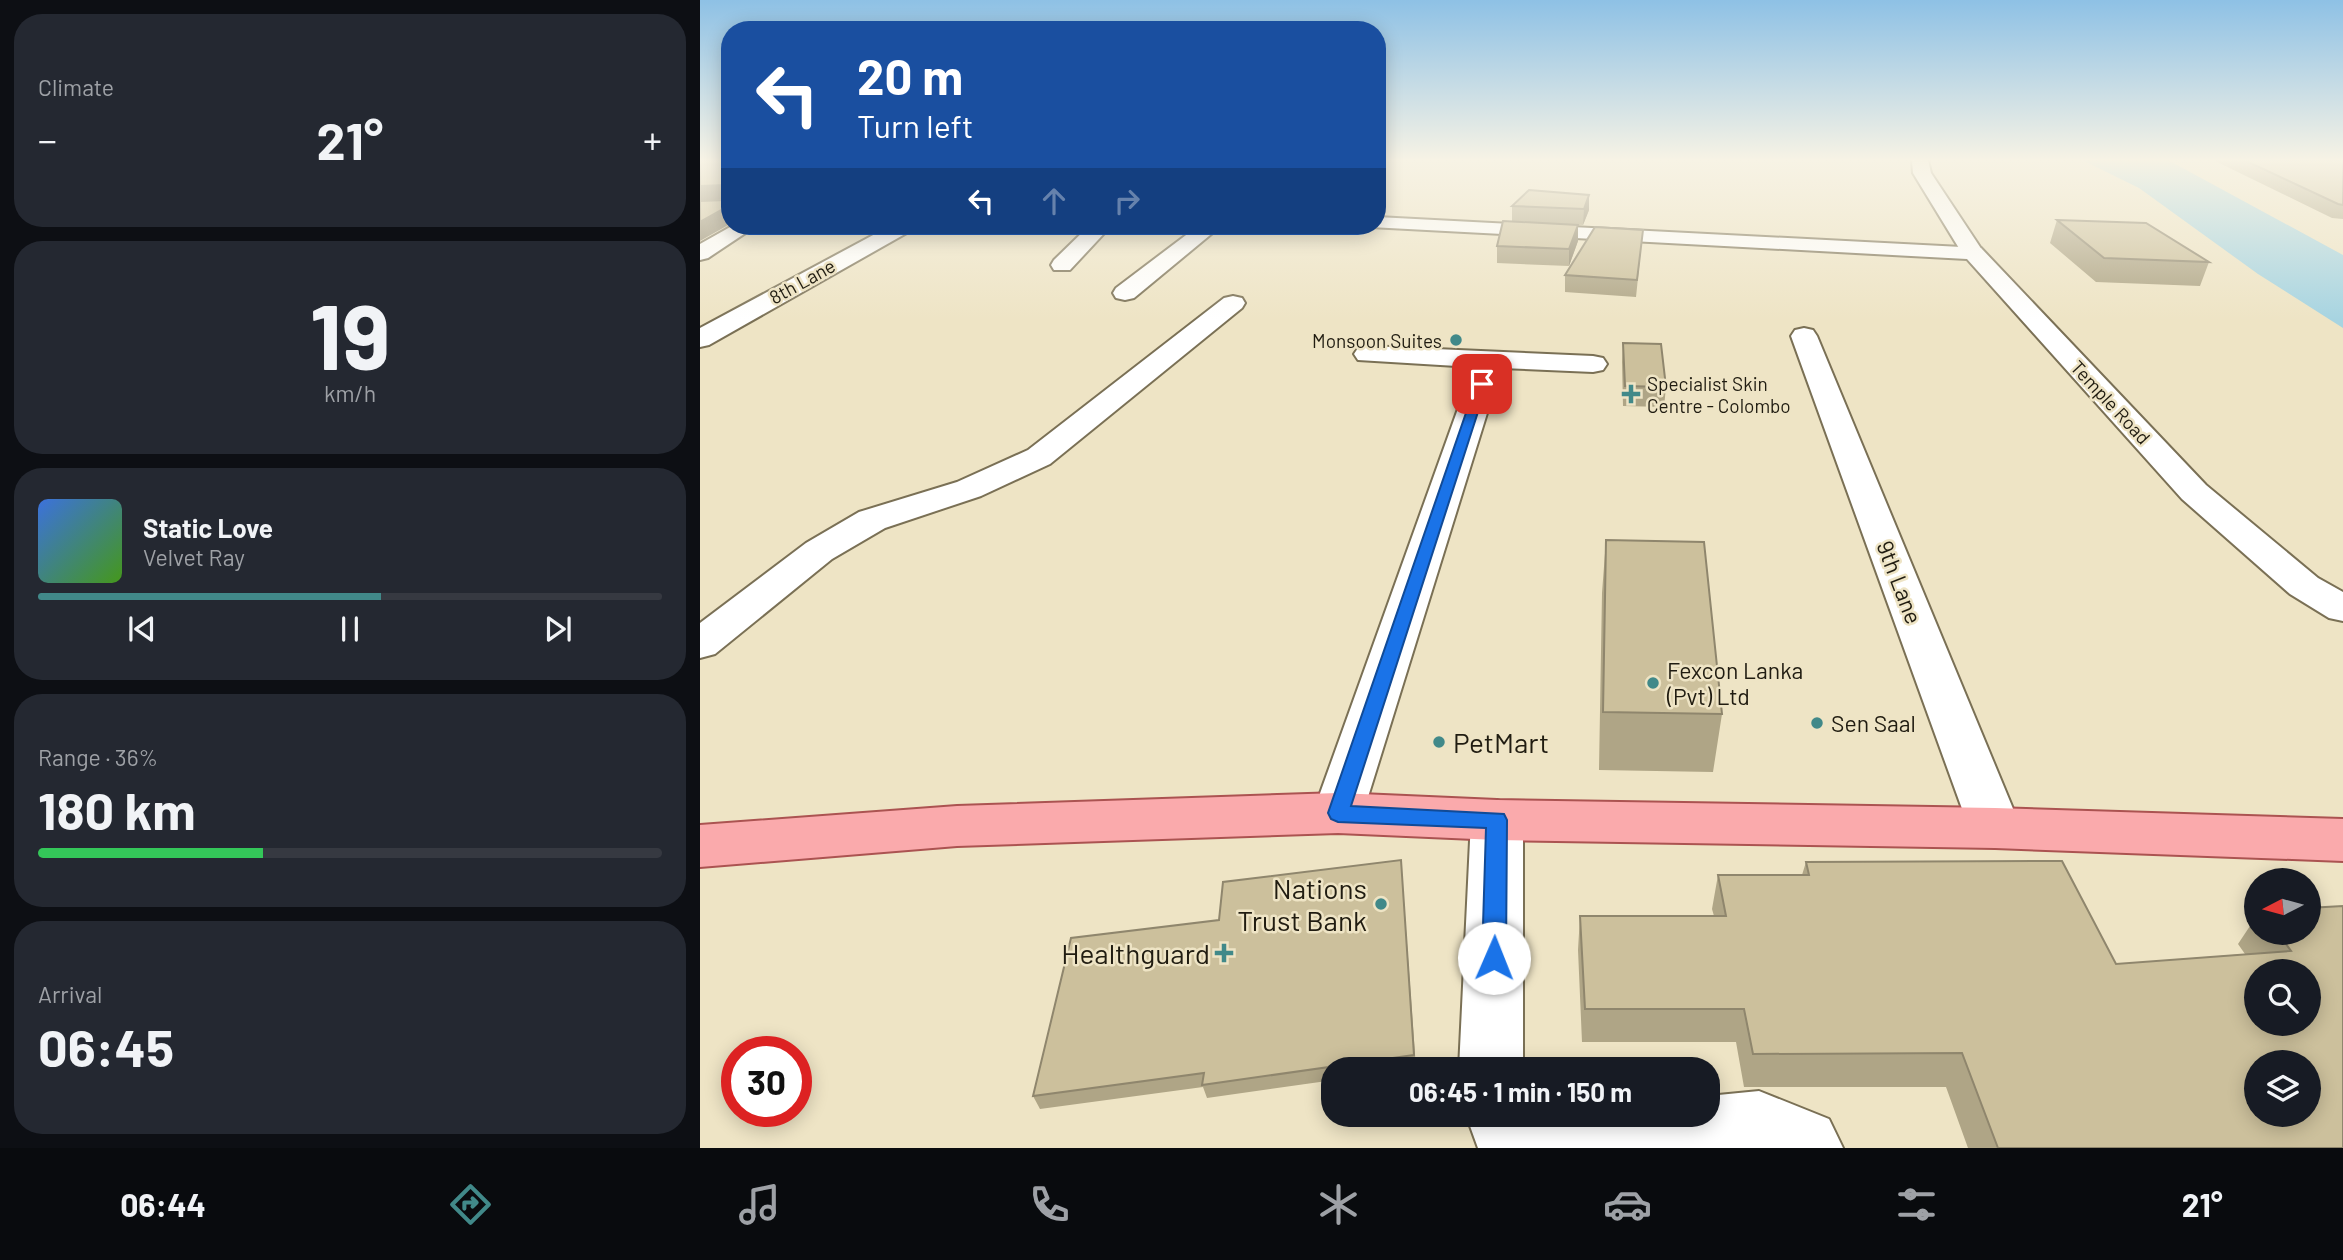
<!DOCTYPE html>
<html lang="en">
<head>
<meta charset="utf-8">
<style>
	:root { --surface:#171b24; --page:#242831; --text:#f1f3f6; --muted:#9ea1a6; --line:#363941; --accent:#418989 }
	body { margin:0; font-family:Barlow,sans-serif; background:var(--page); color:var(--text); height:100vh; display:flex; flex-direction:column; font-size:26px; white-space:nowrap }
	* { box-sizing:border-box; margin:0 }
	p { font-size:23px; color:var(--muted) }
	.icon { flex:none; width:38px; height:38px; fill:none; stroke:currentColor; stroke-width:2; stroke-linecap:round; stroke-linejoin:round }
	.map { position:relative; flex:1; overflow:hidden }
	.details { display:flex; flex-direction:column; gap:14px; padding:14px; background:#0d0f14; width:700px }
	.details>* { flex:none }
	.banner { position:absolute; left:21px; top:21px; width:665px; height:214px; border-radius:28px; box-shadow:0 4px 18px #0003; background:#1a4fa0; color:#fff; overflow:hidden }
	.needle { width:46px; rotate:264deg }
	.buttons { position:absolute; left:1544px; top:868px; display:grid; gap:14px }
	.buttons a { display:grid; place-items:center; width:77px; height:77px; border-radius:50%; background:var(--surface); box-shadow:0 4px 18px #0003; font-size:35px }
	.speed { position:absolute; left:21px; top:1036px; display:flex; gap:14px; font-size:35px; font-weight:700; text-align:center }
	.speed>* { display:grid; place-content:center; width:91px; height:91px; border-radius:50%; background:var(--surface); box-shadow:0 4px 18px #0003; line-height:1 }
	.speed .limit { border:10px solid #d22; background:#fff; color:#111 }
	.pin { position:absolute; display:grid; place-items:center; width:60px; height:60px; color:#fff; margin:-30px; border-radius:14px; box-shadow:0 4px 10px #0006 }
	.me { position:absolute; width:77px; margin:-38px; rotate:1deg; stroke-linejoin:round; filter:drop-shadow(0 0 5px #0008) }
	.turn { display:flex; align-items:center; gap:24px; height:147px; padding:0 21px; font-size:32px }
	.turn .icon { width:91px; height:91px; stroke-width:2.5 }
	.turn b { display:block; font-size:49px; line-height:60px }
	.lanes { display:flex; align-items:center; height:66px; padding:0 21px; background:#0003; justify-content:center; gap:35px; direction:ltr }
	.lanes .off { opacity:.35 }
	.big { font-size:52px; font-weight:700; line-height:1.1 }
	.details .tile { flex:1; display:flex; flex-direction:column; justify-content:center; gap:10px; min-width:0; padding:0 24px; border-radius:28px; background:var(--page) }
	.details .dial { align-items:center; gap:0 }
	.dial b { font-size:91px; line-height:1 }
	.song { display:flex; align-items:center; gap:21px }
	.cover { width:84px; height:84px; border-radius:10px; background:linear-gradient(135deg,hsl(220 70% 55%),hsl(100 70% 35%)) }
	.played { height:7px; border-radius:4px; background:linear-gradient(90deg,var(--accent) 55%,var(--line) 55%) }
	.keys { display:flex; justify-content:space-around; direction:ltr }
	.heat { display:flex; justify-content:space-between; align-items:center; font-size:38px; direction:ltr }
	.charge { height:10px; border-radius:5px; background:linear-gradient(90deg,#34c759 36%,var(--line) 0) }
	.trip { position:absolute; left:621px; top:1057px; width:399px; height:70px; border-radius:28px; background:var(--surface); box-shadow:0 4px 18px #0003; font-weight:700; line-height:70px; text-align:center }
	.menu { display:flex; height:112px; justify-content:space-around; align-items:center; background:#090b0e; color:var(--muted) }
	.menu .icon { width:49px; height:49px }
	.menu .active { color:var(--accent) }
	.menu b { font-size:32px; color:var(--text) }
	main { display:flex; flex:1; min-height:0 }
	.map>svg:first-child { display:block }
</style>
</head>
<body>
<main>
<section class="details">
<div class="tile"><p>Climate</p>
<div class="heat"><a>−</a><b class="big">21°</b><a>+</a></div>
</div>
<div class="tile dial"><b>19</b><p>km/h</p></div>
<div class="tile">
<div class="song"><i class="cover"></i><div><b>Static Love</b><p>Velvet Ray</p></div></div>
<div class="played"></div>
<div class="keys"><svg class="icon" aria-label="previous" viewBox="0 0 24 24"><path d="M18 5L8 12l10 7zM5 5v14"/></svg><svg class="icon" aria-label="pause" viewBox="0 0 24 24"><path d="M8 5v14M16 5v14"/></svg><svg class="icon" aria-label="next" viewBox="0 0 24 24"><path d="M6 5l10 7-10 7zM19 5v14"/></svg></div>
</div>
<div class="tile"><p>Range · 36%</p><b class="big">180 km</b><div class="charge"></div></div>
<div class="tile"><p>Arrival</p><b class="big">06:45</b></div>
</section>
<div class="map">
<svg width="1643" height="1148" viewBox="0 0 1643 1148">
	<rect width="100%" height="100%" fill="#eee4c5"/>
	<!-- water -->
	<path fill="#a7d4e1" d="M1382,160H1468L1643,255V328L1558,274L1439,188Z"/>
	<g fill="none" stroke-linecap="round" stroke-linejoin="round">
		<!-- minor casing -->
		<g stroke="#7a7055" stroke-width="4">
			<path id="minor" d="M1212,160H1228L1231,173L1284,253L1281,258H1265L1213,173Z
				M32,226H56L8,258L0,260V244Z
				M190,226H215L212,230L9,345L0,347V328Z
				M389,226H411L370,270H354L351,265L354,260Z
				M498,226H521L434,298L425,300L416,298L413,293L416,288Z
				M533,296L542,298L545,303L542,308L350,464L281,496L185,528L132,559L15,654L0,658V623L106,543L159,512L257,482L328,450L524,298Z
				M1104,328L1113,330L1117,336L1321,828L1313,842L1295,848L1277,842L1269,828L1091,336L1095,330Z
				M668,346L893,356L903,358L907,364L903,370L893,372L801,368L663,813L656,827L638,833L620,827L613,813L773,367L658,360L654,354L658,348Z
				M797,800L815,806L823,820V1069H759L771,820L779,806Z
				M1059,1091L1129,1119L1143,1148H778L766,1115H1008V1096Z"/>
		</g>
		<!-- tertiary casing -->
		<g stroke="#7a7055" stroke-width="4">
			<path id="tertiary" d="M677,217L1281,248L1506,485L1618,578L1643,592V621L1629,618L1590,594L1482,499L1267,259L670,227L677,226Z"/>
		</g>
		<!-- primary casing -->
		<g stroke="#ab5351" stroke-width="4">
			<path id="primary" d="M638,793L797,800L1295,808L1643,819V861L1295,848L797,840L638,833L257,846L0,867V825L257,806Z"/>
		</g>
		<!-- minor -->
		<use href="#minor" fill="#fff" fill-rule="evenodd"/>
		<!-- tertiary -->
		<use href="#tertiary" fill="#fff" fill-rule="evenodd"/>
		<!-- primary -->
		<use href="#primary" fill="#faaaac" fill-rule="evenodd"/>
	</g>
	<!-- wall -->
	<path fill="#afa586" d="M1513,160H1643V219L1632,218Z
		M889,195V210L883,225L812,221V206Z
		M1357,220L1509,262L1500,286L1396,282L1350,243Z
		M943,230L936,297L865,292V275Z
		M878,241L869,266L797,263V246Z
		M923,343L966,387L964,407L923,406L922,362Z
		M906,540L1022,714L1013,772L899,770L902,593Z
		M701,860L716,1068L707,1069H634V1080L507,1098L503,1087L340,1109L333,1096L519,920Z
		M1106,862L1416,964L1545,954L1538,944L1556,917V933H1608L1643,1148H1268L1246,1087H1044L1036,1042H882L878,950L880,916H1014L1012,909L1018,875H1102Z"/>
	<!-- shaded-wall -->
	<path fill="#8f866d" d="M25,185L30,199L0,201V186Z
		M889,195V210L883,225L884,209Z
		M30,205V224L0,241V222Z
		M878,225V241L869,266V249Z"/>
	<!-- building -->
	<path fill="#ccc09c" stroke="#8f866d" stroke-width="2" fill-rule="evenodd" d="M0,160H30V205L0,222V201L25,200V185L0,186Z
		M1544,160H1643V205L1638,204Z
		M829,190L889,195L884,209L812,206Z
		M1357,220L1446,223L1509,262L1404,258Z
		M803,221L878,225L869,249L797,246Z
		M895,227L943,230L937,280L865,275Z
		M923,343L961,344L966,387L925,386Z
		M906,540L1004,542L1022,714L903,712Z
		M701,860L714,1055L502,1085L504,1073L333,1096L371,938L519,920L523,882Z
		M1362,861L1416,964L1591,951L1578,933H1608V908L1643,906V1148H1298L1262,1053L1053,1054L1044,1009H885L880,916H1026L1018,875H1109L1106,862ZM1556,971H1608V1024H1556ZM1556,1062H1608V1115H1556Z"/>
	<!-- sky -->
	<linearGradient id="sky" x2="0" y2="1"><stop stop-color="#8ec1e5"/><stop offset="0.5" stop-color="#f7f3e5"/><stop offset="1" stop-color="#f7f3e5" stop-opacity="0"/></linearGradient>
	<rect width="1643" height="320" fill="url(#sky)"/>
	<!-- route -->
	<path fill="#1a73e8" stroke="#114b97" stroke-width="2" d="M782,381L787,384L651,806L804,814L807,820L806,958L802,966L794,969L785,966L782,958L786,828L638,822L631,819L628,813L776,384Z"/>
	<!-- markers -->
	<g fill="#418989" stroke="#eee4c5" stroke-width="2.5">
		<circle cx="756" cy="340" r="7"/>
		<path d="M927.5 383.5h7v7h7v7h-7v7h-7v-7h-7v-7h7z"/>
		<circle cx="953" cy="683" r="7"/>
		<circle cx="1117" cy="723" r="7"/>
		<circle cx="739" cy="742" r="7"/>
		<circle cx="681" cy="904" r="7"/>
		<path d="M520.5 942.5h7v7h7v7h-7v7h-7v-7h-7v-7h7z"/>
	</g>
	<g text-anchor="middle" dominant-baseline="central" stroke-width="5" stroke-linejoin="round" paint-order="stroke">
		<!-- far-street labels -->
		<g font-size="19" fill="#201c11" stroke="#eee4c5">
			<text transform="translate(102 281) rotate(-29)">8th Lane</text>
			<text transform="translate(1411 402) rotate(47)">Temple Road</text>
		</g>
		<!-- far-poi labels -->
		<g font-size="19" fill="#201c11" stroke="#eee4c5" text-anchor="end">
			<text x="742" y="340">Monsoon Suites</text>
			<text x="947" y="383" text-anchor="start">Specialist Skin<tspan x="947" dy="22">Centre - Colombo</tspan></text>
		</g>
		<!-- street labels -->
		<g font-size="23" fill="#201c11" stroke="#eee4c5">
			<text transform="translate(1200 582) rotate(69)">9th Lane</text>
		</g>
		<!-- poi labels -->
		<g font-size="23" fill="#201c11" stroke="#eee4c5" text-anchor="start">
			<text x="967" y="670">Fexcon Lanka<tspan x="967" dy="26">(Pvt) Ltd</tspan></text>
			<text x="1131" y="723">Sen Saal</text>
		</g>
		<!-- near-poi labels -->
		<g font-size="28" fill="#201c11" stroke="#eee4c5" text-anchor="end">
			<text x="753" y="742" text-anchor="start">PetMart</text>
			<text x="667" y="888">Nations<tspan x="667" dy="32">Trust Bank</tspan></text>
			<text x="510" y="953">Healthguard</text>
		</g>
	</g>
</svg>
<div class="buttons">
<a><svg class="needle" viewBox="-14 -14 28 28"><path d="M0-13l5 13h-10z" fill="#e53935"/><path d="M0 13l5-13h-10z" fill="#9ea1a6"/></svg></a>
<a><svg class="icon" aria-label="search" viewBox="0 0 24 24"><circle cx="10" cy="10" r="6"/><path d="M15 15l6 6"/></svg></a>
<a><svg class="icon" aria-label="layers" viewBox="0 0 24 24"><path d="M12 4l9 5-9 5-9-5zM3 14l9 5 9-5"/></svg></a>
</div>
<div class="speed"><div class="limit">30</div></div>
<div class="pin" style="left:782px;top:384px;background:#d93025"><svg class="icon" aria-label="arrive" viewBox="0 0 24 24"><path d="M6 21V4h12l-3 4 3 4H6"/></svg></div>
<svg class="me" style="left:794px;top:958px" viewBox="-20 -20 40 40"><circle r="19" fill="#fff"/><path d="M0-13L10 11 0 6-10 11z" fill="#1a73e8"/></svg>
<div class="trip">06:45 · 1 min · 150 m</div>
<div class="banner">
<div class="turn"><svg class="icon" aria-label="left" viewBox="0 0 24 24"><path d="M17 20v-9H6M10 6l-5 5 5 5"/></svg><div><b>20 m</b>Turn left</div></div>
<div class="lanes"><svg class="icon" aria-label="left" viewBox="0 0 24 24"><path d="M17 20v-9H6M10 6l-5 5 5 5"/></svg><svg class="icon off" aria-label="ahead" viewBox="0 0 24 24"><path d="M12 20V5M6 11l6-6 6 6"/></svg><svg class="icon off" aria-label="right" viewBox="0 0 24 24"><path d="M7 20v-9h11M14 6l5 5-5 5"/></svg></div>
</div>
</div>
</main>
<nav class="menu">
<b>06:44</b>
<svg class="icon active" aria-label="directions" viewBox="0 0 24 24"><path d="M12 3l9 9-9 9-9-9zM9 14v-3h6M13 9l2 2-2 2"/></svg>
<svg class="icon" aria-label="music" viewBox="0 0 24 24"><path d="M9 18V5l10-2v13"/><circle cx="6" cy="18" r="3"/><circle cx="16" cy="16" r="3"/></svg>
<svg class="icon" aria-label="phone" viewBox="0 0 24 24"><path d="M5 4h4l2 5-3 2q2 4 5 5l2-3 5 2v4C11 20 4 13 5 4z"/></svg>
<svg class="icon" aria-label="climate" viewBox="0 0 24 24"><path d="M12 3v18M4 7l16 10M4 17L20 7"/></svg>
<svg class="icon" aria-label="car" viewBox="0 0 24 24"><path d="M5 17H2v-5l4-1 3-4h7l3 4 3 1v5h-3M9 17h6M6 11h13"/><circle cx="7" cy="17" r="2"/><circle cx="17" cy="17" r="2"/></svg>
<svg class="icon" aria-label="filters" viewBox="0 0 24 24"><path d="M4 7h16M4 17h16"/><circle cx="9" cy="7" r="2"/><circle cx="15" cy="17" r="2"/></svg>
<b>21°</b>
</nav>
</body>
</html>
